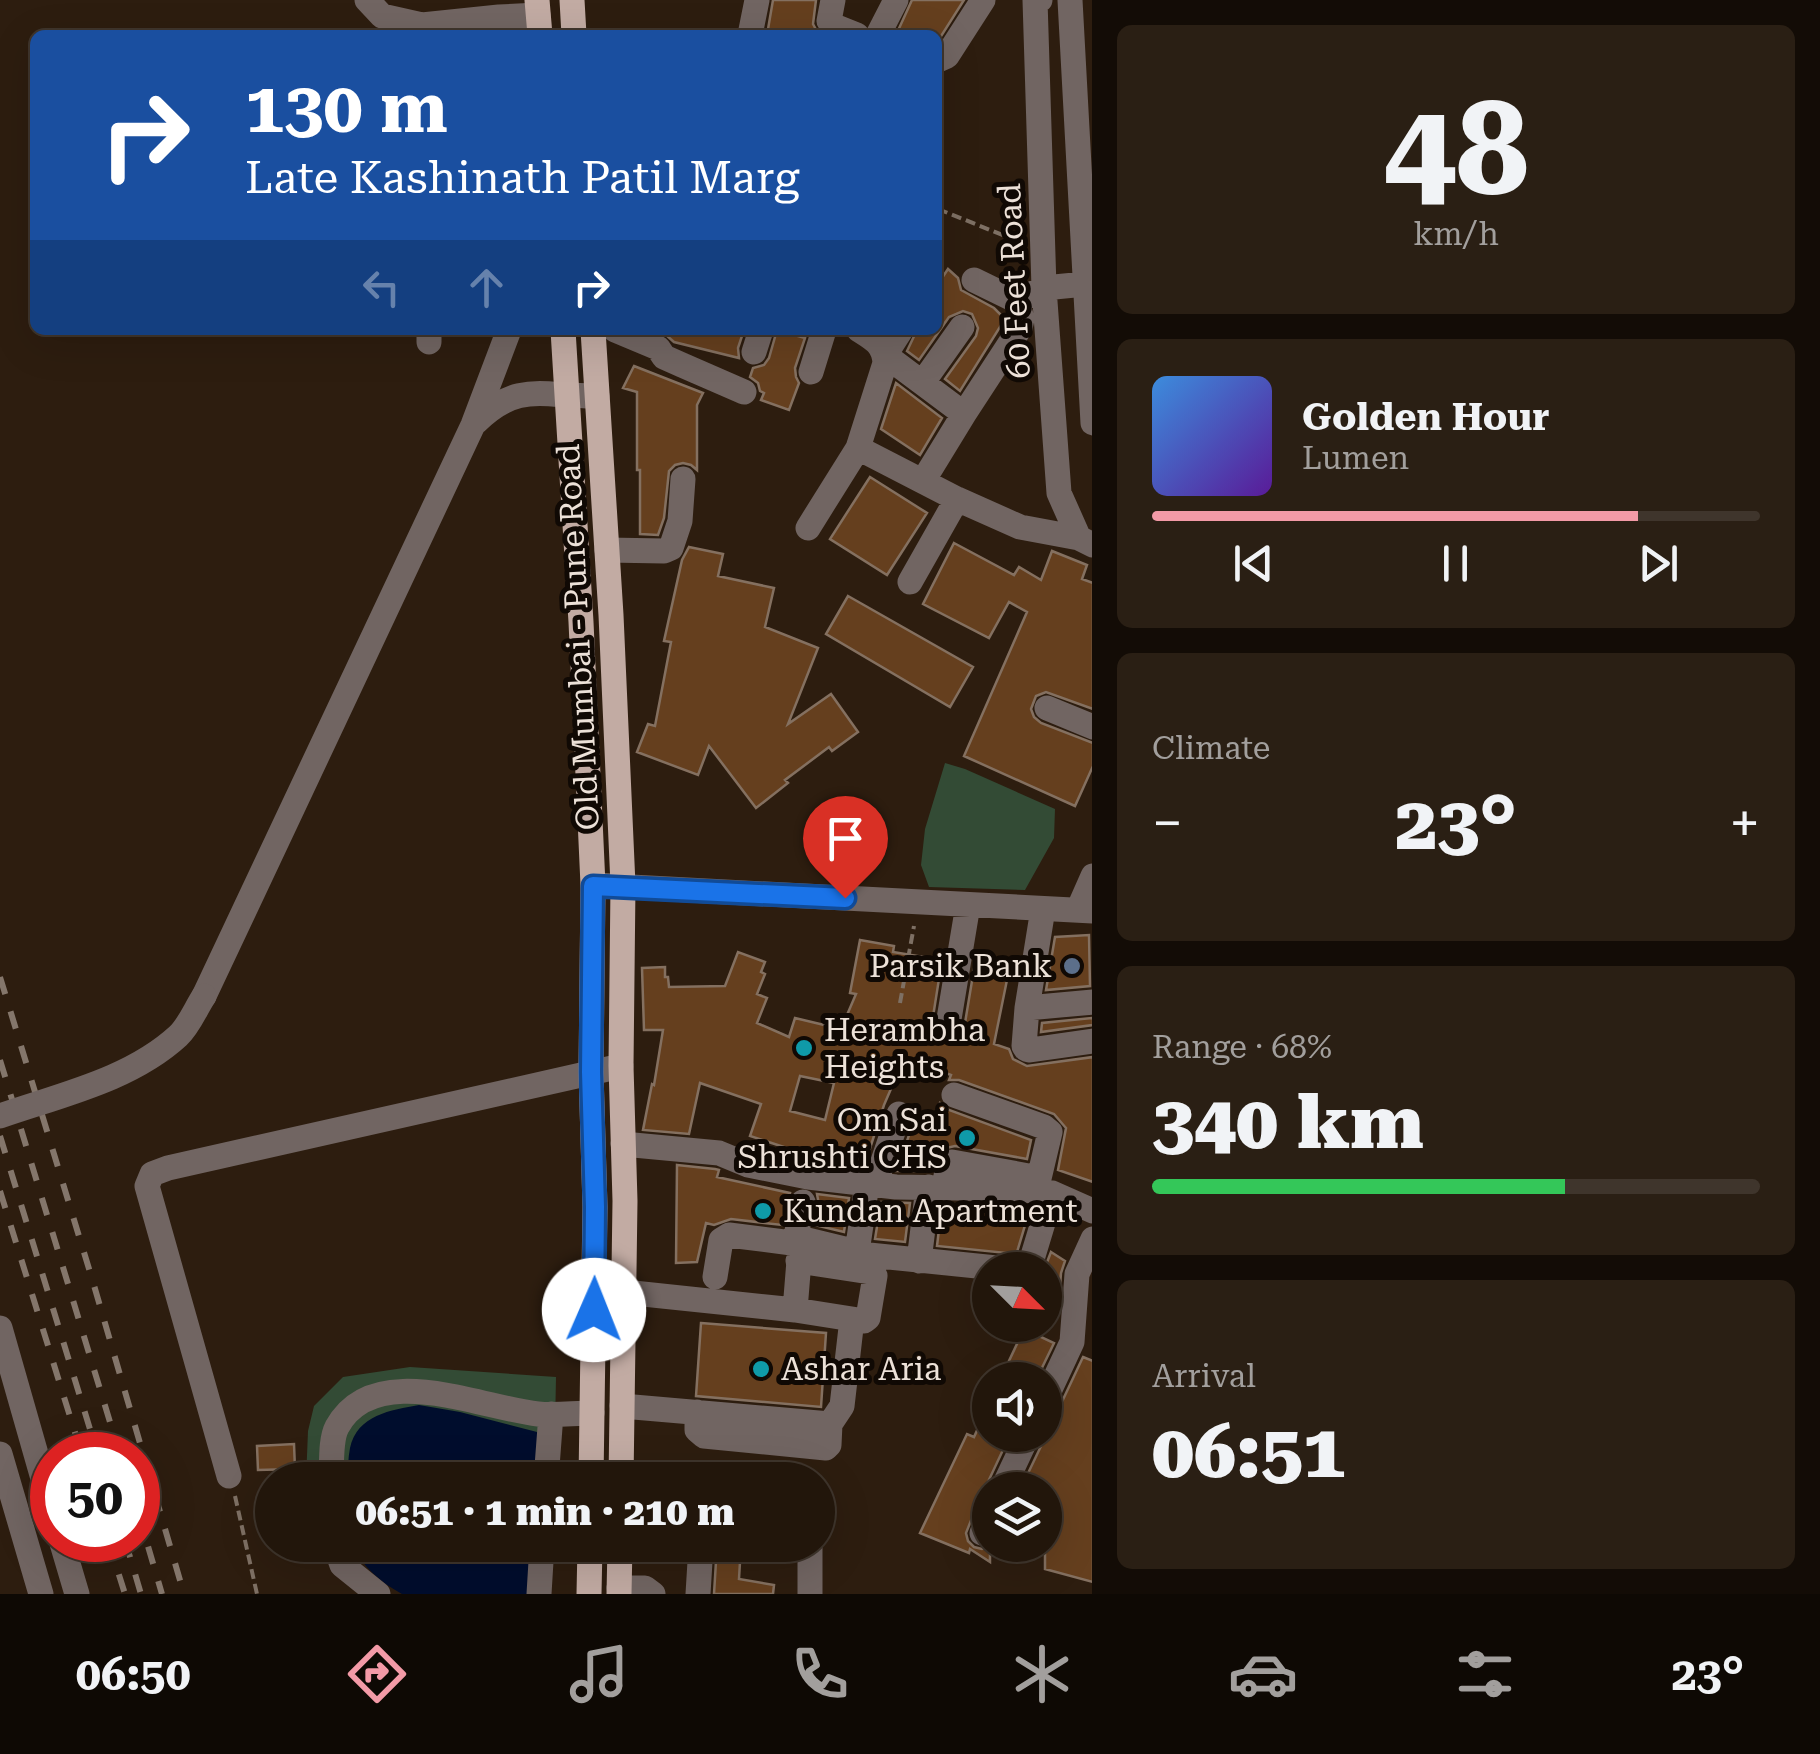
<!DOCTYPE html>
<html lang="en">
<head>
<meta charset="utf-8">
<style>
	:root { --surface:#22160b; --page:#2a1f14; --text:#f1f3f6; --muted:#a29f9d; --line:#3f352c; --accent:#f39aa7 }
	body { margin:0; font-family:"Roboto Serif",serif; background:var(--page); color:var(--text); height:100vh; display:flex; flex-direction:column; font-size:38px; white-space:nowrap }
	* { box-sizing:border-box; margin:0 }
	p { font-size:32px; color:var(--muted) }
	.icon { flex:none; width:55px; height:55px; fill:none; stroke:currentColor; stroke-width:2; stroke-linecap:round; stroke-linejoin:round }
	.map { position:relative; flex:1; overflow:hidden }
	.sheet { display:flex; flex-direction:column; gap:25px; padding:25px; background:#130c06; width:728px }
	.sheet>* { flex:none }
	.guide { position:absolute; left:30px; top:30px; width:912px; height:305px; border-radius:15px; box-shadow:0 10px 40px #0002,0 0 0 2px var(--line); background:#1a4fa0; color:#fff; overflow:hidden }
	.needle { width:65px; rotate:114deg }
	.buttons { position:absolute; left:972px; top:1252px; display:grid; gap:20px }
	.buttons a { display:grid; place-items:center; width:90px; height:90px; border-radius:50%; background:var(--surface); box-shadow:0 10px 40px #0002,0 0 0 2px var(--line); font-size:50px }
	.speed { position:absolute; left:30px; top:1432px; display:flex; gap:20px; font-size:50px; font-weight:700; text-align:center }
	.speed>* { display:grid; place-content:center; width:130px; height:130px; border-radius:50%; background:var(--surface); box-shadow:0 10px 40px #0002,0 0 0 2px var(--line); line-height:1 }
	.speed .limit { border:15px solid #d22; background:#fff; color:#111 }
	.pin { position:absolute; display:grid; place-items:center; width:85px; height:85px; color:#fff; margin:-102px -42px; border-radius:50% 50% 50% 0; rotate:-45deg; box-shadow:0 0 10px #0007 }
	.pin .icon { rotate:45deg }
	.me { position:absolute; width:110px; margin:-55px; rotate:1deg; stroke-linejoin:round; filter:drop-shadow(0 0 8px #0008) }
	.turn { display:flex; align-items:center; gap:35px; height:210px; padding:0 50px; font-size:45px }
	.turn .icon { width:130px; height:130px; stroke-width:2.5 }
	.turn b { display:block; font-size:70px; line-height:85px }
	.lanes { display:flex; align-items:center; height:95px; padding:0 50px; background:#0003; justify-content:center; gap:50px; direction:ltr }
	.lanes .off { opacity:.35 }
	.big { font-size:75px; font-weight:800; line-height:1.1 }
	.sheet .widget { flex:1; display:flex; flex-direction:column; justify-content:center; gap:15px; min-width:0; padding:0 35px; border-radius:15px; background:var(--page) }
	.sheet .dial { align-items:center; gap:0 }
	.dial b { font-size:130px; line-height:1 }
	.song { display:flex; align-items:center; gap:30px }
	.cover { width:120px; height:120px; border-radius:15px; background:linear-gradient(135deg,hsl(210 70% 55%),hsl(270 70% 35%)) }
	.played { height:10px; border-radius:5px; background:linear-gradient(90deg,var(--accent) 80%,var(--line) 80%) }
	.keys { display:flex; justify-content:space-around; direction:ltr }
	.heat { display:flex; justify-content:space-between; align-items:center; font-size:55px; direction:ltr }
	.charge { height:15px; border-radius:8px; background:linear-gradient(90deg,#34c759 68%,var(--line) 0) }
	.trip { position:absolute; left:255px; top:1462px; width:580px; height:100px; border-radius:50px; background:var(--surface); box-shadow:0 10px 40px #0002,0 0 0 2px var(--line); font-weight:800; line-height:100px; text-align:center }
	.dock { display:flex; height:160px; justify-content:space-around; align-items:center; background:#0e0904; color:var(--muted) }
	.dock .icon { width:70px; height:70px }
	.dock .current { color:var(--accent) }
	.dock b { font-size:45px; color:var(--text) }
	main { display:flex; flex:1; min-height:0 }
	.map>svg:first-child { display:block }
</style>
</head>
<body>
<main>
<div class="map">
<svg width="1093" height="1594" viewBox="0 0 1093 1594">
	<rect width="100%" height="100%" fill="#2d1d0f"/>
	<!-- green -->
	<path fill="#334b35" d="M945,763L965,769L1055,809L1054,838L1025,890L929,887L921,865L925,829Z
		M410,1367L556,1377L554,1480H306L308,1431L314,1406L343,1377Z"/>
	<!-- water -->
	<path fill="#000d2d" d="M419,1405L460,1412L537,1432L539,1438L537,1480H347C348,1470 348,1458 350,1448C357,1415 391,1410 419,1405Z
		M352,1545H533L530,1594H402C380,1582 363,1567 352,1545Z"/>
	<!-- building -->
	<path fill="#653f1e" stroke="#847060" stroke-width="2.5" fill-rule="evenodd" d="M773,0H816L813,24L819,35H767Z
		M912,0H964L938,41V35H896Z
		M948,269L958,278L961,290L994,308L1005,319L960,391L945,379L976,336L978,328L972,314L963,311L949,317L919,360L907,351L917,330H938V284Z
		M657,330H744L738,348L739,358L674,342L665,334Z
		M777,330L805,338L795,368L796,377L799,383L789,410L761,400L764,393L760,391L758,383L750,377L753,368L764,365L769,358Z
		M634,366L703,393L697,405V470L691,465L683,463L675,465L669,471L664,518L658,535L640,534V470H637V392L623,388Z
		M896,383L942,418L920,455L881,429Z
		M870,477L927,513L887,575L830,539Z
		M954,543L1014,575L1019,567L1041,580L1052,551L1087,565L1082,579L1093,583V709L1046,692L1036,696L1031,709L1034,717L1041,723L1093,743V766L1075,806L964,756L1027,612L1009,602L989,638L923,604Z
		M689,547L723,554L718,576L774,588L765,627L818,648L788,724L831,694L858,732L832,751L829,747L785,780L788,783L756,808L709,746L698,775L637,752L648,724L655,726L671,642L664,641L682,560Z
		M848,596L973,667L950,707L826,634Z
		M1089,935L1090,986L1046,990L1055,937Z
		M860,940L894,946L893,952L942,960L932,1023L933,1032L944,1041L955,1040L964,1029L975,963L1009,970L994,1044L1009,1049L1013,1059L1027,1066L1093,1057V1182L1058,1170L1066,1128L1054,1114L959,1080H949L951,1075L910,1059L908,1064L903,1061L884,1105L864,1167L833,1163L750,1136L761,1104L700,1083L689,1134L643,1130L652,1084L654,1085L663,1030H644L642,968L665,967V977H668L669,987L725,986L738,952L765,962L761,972L765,974L757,994L767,998L757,1023L789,1037L795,1018L841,1029L856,994L850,993ZM800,1076L834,1083L825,1120L790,1111Z
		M1093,1018V1025L1041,1032L1042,1023Z
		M940,1103L949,1110L1031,1140L1027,1159L955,1146L942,1149L930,1146L921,1171H897L915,1117L932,1123Z
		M677,1165L715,1169L719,1170L717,1177L790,1193L782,1225L731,1219L714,1225L706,1223L697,1262L676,1263Z
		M817,1194L849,1198L844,1232L815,1225L819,1205Z
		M881,1202L910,1203L905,1242L875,1239Z
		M942,1204L1029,1212L1017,1252L1016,1254L937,1246Z
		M1051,1252L1065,1261L1061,1273L1058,1314H1045L1044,1270Z
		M701,1323L826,1333L821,1407L696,1396Z
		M1024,1329L1054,1343L1036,1380H1000Z
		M1083,1357L1093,1361V1582L1045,1569V1490H1020L1043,1442L1045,1416L1053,1414L1059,1408Z
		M990,1402V1435H1010L987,1484L986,1492L989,1500L982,1502L976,1508L966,1533L968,1541L974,1547L982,1549L990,1547V1562L970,1549L969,1553L920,1533L967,1434L974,1437Z
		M294,1444L295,1469L258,1470L257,1446Z
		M717,1545H741L739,1579L774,1585L773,1594H714Z"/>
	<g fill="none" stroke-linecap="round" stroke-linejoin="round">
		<!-- path -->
		<path stroke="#7e7064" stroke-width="4" stroke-dasharray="10 5" stroke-linecap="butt" d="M938,209L1005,236L1019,238
			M900,1003L914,926
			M235,1496L257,1594"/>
		<!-- minor -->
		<path stroke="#716562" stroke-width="25" d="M367,0L382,16L422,25L499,17L538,15
			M833,0L829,21L832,25L857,35
			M1040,0H1035L1044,288L1059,493L1079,538L1093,545
			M1070,0L1093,423
			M750,35L757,0
			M878,35L896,0
			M938,60L947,56L983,0
			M974,280L1017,301L1044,288L1085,284
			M615,330L658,348L664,357L682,365L744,392
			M901,330L885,355L964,414L923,481
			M429,342V330
			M754,352L761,330
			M811,372L824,330
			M923,382L962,327
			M964,414L1020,328L1022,319L1017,301
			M476,422C519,380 544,397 597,396
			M858,448L885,363C884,344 873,339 859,330
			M808,528L858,448L957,499L1020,527L1079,538
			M607,550L664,551L671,548L680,521L683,479
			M910,582L957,499
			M1047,708L1093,727
			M593,885L1093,911
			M1078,910L1093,876
			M204,996L473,425L509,330
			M1093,1002L1027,1008L1024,1046L1026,1049L1030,1050L1093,1041
			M1027,1008L1043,909
			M948,1025L968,905
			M954,1095L1044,1127L1050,1132L1036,1191
			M623,1144L719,1153L748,1165L808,1177L896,1187L1015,1189L1052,1193L1093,1211
			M875,1185L899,1114
			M944,1188L948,1164L952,1162L1034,1177
			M803,1202L797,1231L803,1239L869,1255L1016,1270
			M857,1252L867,1184
			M798,1261L870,1272L875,1276L868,1318L864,1321L852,1319
			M919,1261L928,1187
			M1024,1270L1032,1259L1052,1193
			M715,1277L721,1240L729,1235L792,1243L800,1248L795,1310
			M0,1328L52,1510
			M1045,1400L1072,1342L1077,1274L1093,1239
			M622,1406L830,1424L842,1406L852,1319L795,1310L624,1292
			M697,1412V1430L704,1436L826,1448L829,1445L830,1424
			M0,1454L41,1594
			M229,1476L147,1186L152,1174L168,1168L621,1066
			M331,1480C332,1465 330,1440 337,1427C374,1359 481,1408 538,1414C556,1416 574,1413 592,1413
			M546,1480L551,1414
			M1002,1490L1028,1435
			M982,1533L990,1516
			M61,1540L77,1594
			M335,1545L342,1565L378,1594
			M619,1588H645L653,1594
			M539,1594L542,1545
			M698,1594L701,1545
			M810,1594V1545"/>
		<!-- major -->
		<path stroke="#c2aba3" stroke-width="25" d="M537,0L540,35
			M572,0L574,35
			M563,330L581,622L593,885L591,1072L595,1207L591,1480
			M593,330L611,615L623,885L621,1066L625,1201L621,1480
			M589,1594L590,1545
			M619,1594L620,1545"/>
		<!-- rail -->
		<path stroke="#84766b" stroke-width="6" stroke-dasharray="18 18" stroke-linecap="butt" d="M0,977L93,1282L184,1594
			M0,1060L120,1455
			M0,1136L98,1455
			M0,1191L82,1455
			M138,1512L162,1594
			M108,1540L125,1594
			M125,1540L141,1594"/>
		<!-- minor-bridge -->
		<path stroke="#716562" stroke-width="25" d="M0,1116C60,1095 130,1080 178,1036C189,1026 196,1008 204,996"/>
	</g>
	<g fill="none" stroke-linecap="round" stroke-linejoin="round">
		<!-- route casing -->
		<g stroke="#114b97" stroke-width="25">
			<path id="route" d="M594,1310L595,1207L591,1072L593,886L845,898"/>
		</g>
		<!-- route -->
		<use href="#route" stroke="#1a73e8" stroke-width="18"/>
	</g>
	<!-- markers -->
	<circle fill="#5c6f8a" stroke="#100904" stroke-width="4" cx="1072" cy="966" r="10"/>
	<g fill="#0f9aa8" stroke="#100904" stroke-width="4">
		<circle cx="804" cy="1048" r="10"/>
		<circle cx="967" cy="1138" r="10"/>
		<circle cx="763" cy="1211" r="10"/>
		<circle cx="761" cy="1369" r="10"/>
	</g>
	<g text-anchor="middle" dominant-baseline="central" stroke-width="10" stroke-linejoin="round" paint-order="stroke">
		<!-- street labels -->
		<g font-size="32" fill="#ece1d8" stroke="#100904">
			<text transform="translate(1014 281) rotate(-93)">60 Feet Road</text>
			<text transform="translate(578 637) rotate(-93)">Old Mumbai - Pune Road</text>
		</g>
		<!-- poi labels -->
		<g font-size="32" fill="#ece1d8" stroke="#100904" text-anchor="start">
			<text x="1052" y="966" text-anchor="end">Parsik Bank</text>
			<text x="824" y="1030">Herambha<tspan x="824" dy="37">Heights</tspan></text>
			<text x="947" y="1120" text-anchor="end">Om Sai<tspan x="947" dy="37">Shrushti CHS</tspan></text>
			<text x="783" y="1211">Kundan Apartment</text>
			<text x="781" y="1369">Ashar Aria</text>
		</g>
	</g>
</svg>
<div class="buttons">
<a><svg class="needle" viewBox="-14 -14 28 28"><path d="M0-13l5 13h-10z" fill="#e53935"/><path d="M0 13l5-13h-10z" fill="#a29f9d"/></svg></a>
<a><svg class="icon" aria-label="sound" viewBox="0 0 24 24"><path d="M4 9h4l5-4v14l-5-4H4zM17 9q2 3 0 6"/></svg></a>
<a><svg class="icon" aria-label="layers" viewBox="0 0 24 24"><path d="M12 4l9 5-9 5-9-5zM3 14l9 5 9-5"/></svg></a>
</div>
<div class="speed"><div class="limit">50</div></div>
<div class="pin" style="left:845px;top:898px;background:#d93025"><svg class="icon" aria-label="arrive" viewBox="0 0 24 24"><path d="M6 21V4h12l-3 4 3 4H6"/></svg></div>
<svg class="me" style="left:594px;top:1310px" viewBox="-20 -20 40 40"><circle r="19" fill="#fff"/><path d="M0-13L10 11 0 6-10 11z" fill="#1a73e8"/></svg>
<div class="trip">06:51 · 1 min · 210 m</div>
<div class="guide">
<div class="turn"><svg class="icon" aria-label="right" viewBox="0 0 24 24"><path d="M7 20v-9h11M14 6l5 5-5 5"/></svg><div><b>130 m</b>Late Kashinath Patil Marg</div></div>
<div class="lanes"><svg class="icon off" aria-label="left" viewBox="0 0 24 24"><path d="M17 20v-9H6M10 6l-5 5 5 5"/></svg><svg class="icon off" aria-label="ahead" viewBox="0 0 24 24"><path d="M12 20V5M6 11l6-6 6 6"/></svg><svg class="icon" aria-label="right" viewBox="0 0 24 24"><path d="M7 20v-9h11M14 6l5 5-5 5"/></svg></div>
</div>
</div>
<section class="sheet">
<div class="widget dial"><b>48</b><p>km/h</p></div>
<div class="widget">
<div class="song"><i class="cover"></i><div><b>Golden Hour</b><p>Lumen</p></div></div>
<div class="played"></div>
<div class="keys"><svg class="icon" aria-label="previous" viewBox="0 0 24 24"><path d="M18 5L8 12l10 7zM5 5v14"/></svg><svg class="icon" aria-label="pause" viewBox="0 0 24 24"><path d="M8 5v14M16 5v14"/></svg><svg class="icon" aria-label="next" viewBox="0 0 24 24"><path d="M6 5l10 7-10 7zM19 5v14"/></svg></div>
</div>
<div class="widget"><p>Climate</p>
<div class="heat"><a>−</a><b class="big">23°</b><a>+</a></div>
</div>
<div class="widget"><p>Range · 68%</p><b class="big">340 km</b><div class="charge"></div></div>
<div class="widget"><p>Arrival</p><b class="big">06:51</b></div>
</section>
</main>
<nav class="dock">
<b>06:50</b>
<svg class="icon current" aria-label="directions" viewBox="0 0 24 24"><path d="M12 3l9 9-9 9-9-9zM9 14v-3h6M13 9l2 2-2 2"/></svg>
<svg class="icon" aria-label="music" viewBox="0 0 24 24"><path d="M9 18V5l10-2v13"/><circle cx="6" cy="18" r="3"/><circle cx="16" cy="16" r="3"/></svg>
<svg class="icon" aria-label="phone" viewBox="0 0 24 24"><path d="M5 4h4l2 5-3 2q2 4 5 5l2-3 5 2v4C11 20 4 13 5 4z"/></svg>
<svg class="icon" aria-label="climate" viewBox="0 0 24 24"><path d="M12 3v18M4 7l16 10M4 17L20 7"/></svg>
<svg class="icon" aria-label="car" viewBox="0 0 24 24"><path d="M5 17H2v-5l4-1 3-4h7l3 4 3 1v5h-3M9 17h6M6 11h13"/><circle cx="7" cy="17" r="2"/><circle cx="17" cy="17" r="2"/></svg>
<svg class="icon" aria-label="filters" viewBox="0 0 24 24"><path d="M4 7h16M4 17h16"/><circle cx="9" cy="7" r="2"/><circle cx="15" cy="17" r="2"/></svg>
<b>23°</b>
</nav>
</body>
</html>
